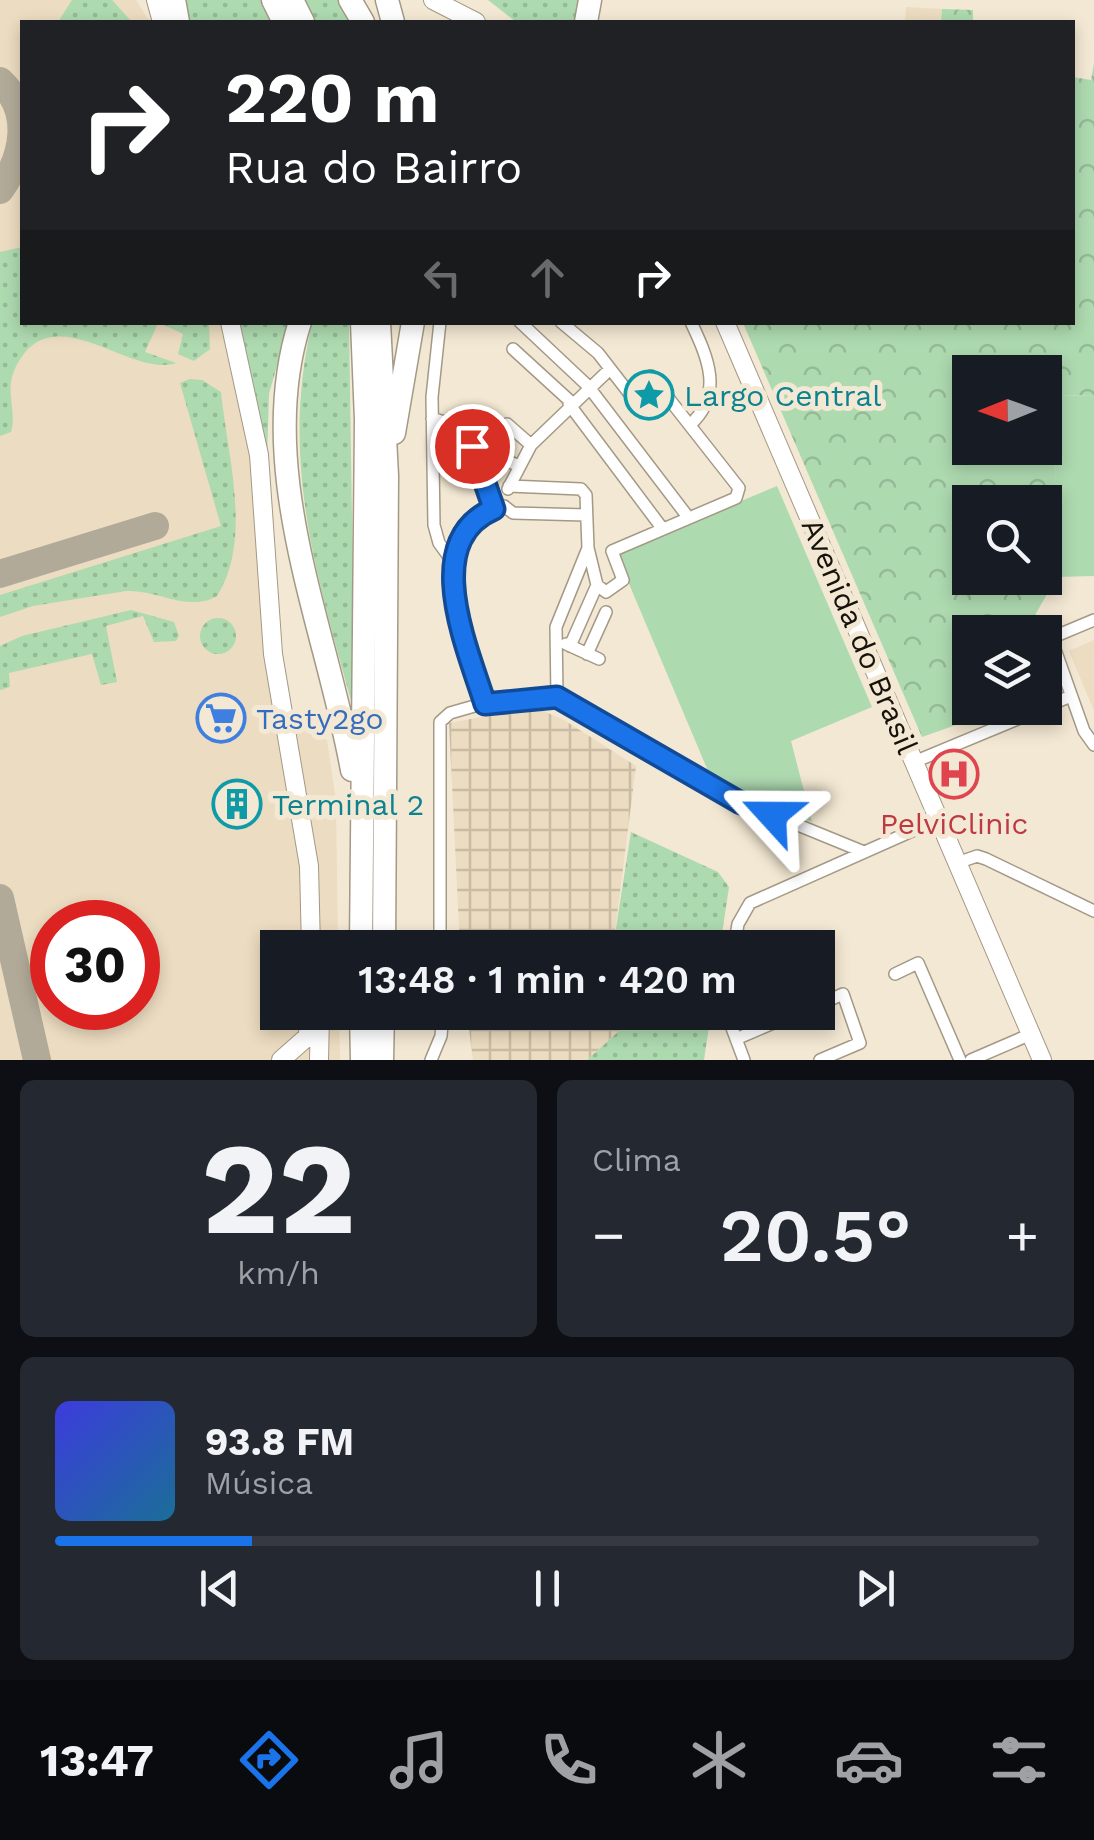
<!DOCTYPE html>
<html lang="pt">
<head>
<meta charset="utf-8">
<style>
	:root { --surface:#171b24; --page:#242831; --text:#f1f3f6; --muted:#9ea1a6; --line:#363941; --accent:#1a73e8 }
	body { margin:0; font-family:"Work Sans",sans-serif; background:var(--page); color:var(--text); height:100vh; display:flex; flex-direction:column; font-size:38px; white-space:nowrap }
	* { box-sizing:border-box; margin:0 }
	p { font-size:32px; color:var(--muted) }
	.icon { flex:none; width:55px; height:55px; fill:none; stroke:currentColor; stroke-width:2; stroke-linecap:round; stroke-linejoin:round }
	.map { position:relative; height:1060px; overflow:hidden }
	.details { display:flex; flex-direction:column; gap:20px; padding:20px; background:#0d0f14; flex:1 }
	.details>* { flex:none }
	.top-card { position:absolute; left:20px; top:20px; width:1055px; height:305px; border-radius:0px; box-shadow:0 5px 15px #0003; background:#202124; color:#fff; overflow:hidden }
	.needle { width:65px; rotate:269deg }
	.fabs { position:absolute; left:952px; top:355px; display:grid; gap:20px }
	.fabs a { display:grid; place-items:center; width:110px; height:110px; border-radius:0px; background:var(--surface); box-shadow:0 5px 15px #0003; font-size:50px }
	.speed { position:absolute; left:30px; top:900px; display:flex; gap:20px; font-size:50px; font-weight:700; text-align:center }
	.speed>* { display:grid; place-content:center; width:130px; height:130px; border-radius:50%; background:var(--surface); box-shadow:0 5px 15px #0003; line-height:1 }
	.speed .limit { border:15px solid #d22; background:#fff; color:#111 }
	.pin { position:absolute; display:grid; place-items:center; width:85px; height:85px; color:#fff; margin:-42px; border:5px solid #fff; border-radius:50%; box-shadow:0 2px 10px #0007 }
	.me { position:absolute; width:110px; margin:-55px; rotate:294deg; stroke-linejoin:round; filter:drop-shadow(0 0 8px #0008) }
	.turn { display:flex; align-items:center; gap:35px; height:210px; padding:0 40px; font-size:45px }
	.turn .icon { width:130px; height:130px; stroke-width:2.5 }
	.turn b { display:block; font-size:70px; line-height:85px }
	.lanes { display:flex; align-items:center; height:95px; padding:0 40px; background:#0003; justify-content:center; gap:50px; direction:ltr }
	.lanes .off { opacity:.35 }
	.big { font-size:75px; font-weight:600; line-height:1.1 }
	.details .card { flex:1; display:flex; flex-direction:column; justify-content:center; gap:15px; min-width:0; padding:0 35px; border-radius:15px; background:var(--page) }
	.details .dial { align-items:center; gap:0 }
	.dial b { font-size:130px; line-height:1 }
	.song { display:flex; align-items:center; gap:30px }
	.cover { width:120px; height:120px; border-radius:15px; background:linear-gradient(135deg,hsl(240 70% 55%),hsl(200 70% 35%)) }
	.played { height:10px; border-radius:5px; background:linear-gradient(90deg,var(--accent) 20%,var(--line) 20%) }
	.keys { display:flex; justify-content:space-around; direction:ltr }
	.heat { display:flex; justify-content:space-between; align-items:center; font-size:55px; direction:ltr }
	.details .tiles { flex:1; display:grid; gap:20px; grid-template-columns:1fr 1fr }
	.card:last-child { grid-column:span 2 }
	.trip { position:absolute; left:260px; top:930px; width:575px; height:100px; border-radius:0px; background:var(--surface); box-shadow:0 5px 15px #0003; font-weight:600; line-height:100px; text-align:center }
	.tabs { display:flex; height:160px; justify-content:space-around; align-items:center; background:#090b0e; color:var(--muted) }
	.tabs .icon { width:70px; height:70px }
	.tabs .current { color:var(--accent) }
	.tabs b { font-size:45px; color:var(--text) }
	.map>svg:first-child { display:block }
</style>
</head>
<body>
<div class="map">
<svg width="1094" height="1060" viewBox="0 0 1094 1060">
	<defs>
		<pattern id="industrial-grid" width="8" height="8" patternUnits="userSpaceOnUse" patternTransform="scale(2.5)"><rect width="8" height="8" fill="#ecdcc1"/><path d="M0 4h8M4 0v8" fill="none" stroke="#cabca4"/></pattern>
		<pattern id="grass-dots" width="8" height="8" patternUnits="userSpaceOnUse" patternTransform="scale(2.5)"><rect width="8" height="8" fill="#aedab0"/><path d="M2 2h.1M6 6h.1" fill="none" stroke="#95ba96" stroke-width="1.8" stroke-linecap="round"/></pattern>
		<pattern id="park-crowns" width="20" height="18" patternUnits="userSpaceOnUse" patternTransform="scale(2.5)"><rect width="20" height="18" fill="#aedab0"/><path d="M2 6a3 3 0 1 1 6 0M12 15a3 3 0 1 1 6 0" fill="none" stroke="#95ba96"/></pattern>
	</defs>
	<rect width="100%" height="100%" fill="#f3e8d3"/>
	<!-- built -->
	<path fill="#ecdcc1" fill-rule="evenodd" d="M0,0H136L150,22H22V322L224,323L253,461L271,681L308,733L327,740L336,801L338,947L278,948V1012L339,1013L340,1060H0ZM52,922H138V1008H52Z
		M906,7L942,9L941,22H905Z
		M1094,640V711L1069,651Z"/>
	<!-- industrial -->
	<path fill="url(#industrial-grid)" d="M534,707L564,720L636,766L613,947H460L449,723Z
		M467,1013H619L621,1029L587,1060H473Z"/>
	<!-- grass -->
	<path fill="url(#grass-dots)" d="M72,0H112L132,22H58Z
		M180,0H262L273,22H183Z
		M301,0H339L355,22H311Z
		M488,0H581L577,22H516Z
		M22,247V322L158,323L145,352L176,363C129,379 49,290 14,371C5,391 17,412 11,432L0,436V252Z
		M160,323H209L210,349L194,361L178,354L183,334Z
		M236,323H289L269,394L267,462Z
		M312,323H349L355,715C318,579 279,465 312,323Z
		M190,379L202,380L221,392C227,454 253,540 217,596C188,613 157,589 126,591L33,606L0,617V595L221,526L180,383Z
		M131,610L174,622L179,636L176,641L154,642L143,616L106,626L117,682L101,685L92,654L9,673L10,687L0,690V646L22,636Z
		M200 636a18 18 0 1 1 36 0a18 18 0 1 1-36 0Z
		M631,832L718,872L729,887L720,947H613Z
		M619,1013H711L704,1060H587L621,1029Z"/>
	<!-- park -->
	<path fill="url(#park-crowns)" fill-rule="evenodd" d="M942,9L973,10V22H941Z
		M1094,63V395L1055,396L1057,577L1035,615L1047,623L1045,635L970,632V708H1004L922,737L743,323L1072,322L1073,77L1091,80ZM970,372H1045V448H970ZM970,502H1045V578H970Z"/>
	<!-- pitch -->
	<path fill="#aedab0" d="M1094,395V576L1057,577L1055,396Z
		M777,486L872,707L791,741L812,822L711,778L616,553Z"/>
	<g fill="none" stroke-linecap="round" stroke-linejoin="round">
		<!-- taxiway -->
		<path stroke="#b2aa98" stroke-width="28" d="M0,81C33,112 24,156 0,190
			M0,574L155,526
			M0,898L37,1060"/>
		<!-- street casing -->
		<g stroke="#a49986" stroke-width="14">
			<path id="street" d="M440,322L432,397L434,525L439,543L455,565
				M520,322L588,386L688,517
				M561,322L598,353L629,393L651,376L739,488L736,498L612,551L623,580L606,592L597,585
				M513,349L571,402
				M569,404L662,528
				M432,419C474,424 480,477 493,509
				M507,424L531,445
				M690,425C724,394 708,358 691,322
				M472,446L517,465
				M509,486L581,489L586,495L588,548L556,627L557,697
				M508,489L531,445L610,369
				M504,506L513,513L586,515
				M1094,620L1051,638L1084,731L1094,745
				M566,644L599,659
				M570,646L597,585L588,548
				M587,654L606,612
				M485,703C466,644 417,532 504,506
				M1045,707L1071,696
				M914,762L1044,708
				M957,863L977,856L986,859L1094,911
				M440,948V722L450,713L485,703L557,697L739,801L864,852
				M734,948L738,924L750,903L939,819
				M895,974L918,963L960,1060
				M818,1005L843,994L860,1043L820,1060
				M726,1012L744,1060
				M736,1039L799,1012
				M431,1060L441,1036L443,1012
				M971,1060L1031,1034"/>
		</g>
		<!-- secondary casing -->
		<g stroke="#a49986" stroke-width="20">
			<path id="secondary" d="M156,0L162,22
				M433,0L476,22
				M230,322L259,455L273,654L309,866L311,948
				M725,322L1042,1060
				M281,1060L307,1037L313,1012
				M319,1060L320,1016"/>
		</g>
		<!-- highway casing -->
		<g stroke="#a49986" stroke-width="25">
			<path id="highway" d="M174,0L178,22
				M273,0L284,22
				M292,0L303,22
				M350,0L363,22
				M387,0L393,22
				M586,22L590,0
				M300,322C253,468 326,626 352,770
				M379,322L387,476L384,948
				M394,433L413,322
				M361,948L366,420L362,322
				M361,1012L362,1060
				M382,1060L383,1012"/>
		</g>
		<!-- street -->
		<use href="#street" stroke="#fff" stroke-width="11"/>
		<!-- secondary -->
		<use href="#secondary" stroke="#fff" stroke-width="18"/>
		<!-- highway -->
		<use href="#highway" stroke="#fff" stroke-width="22"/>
	</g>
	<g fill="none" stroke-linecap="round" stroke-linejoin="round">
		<!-- route casing -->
		<g stroke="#114b97" stroke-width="25">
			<path id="route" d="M472,446L494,509C419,541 468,649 485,704L557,697L739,802L772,815"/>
		</g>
		<!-- route -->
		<use href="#route" stroke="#1a73e8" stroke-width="18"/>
	</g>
	<!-- icons -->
	<defs>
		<g id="sight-ring" transform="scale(2.5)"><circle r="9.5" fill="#f3e8d3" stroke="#0f9aa8" stroke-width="1.5"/><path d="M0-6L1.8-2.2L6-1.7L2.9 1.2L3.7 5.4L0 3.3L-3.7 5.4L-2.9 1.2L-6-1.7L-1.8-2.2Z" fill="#0f9aa8"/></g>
		<g id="supermarket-ring" transform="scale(2.5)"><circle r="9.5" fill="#f3e8d3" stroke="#3f7fe0" stroke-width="1.5"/><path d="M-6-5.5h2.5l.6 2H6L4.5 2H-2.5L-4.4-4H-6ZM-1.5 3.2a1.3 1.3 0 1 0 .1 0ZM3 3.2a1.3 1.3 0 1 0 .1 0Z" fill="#3f7fe0"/></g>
		<g id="hospital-ring" transform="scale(2.5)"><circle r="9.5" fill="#f3e8d3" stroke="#e0444e" stroke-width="1.5"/><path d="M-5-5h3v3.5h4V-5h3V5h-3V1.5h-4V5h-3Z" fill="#e0444e"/></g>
		<g id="building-ring" transform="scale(2.5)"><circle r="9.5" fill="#f3e8d3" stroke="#0f9aa8" stroke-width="1.5"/><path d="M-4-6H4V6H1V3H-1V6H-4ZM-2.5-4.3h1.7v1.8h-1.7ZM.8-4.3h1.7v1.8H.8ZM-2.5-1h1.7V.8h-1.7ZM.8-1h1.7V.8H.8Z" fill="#0f9aa8"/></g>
	</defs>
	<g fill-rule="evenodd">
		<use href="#sight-ring" x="649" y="395"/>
		<use href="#supermarket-ring" x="221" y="718"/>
		<use href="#hospital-ring" x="954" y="774"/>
		<use href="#building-ring" x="237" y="804"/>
	</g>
	<g text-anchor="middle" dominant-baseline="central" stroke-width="10" stroke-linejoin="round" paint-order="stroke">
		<!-- culture labels -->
		<g font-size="30" fill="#0d838f" stroke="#f3e8d3" text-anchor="start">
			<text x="684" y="395">Largo Central</text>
			<text x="272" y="804">Terminal 2</text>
		</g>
		<!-- street labels -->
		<g font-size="30" fill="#16120b" stroke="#f3e8d3">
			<text transform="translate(860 636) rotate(67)">Avenida do Brasil</text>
		</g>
		<!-- shop labels -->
		<g font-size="30" fill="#366cbe" stroke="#f3e8d3" text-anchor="start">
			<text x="256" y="718">Tasty2go</text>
		</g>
		<!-- health labels -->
		<g font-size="30" fill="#be3a42" stroke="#f3e8d3">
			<text x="954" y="823">PelviClinic</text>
		</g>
	</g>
</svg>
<div class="fabs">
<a><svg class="needle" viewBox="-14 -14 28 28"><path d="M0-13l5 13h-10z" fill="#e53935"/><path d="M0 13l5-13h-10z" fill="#9ea1a6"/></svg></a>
<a><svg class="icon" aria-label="search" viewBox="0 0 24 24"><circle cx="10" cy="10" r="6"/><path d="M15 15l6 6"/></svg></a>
<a><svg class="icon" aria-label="layers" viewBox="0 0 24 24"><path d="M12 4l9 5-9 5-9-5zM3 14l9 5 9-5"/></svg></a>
</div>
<div class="speed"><div class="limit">30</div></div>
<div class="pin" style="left:472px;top:446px;background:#d93025"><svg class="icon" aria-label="arrive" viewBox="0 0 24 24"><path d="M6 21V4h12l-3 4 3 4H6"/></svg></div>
<svg class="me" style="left:772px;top:815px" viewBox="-20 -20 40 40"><path d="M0-17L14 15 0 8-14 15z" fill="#1a73e8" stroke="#fff" stroke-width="4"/></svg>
<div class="trip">13:48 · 1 min · 420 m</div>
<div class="top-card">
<div class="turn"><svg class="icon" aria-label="right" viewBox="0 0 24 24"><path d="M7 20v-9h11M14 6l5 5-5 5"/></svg><div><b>220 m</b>Rua do Bairro</div></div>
<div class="lanes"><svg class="icon off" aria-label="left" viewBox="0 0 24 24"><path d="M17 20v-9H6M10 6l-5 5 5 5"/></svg><svg class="icon off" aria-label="ahead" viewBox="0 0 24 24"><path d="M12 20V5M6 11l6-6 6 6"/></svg><svg class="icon" aria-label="right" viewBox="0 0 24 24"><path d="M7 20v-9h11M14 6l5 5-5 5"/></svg></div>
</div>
</div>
<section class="details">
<div class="tiles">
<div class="card dial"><b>22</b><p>km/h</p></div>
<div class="card"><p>Clima</p>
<div class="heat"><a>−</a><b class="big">20.5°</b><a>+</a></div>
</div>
<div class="card">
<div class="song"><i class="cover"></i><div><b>93.8 FM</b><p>Música</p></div></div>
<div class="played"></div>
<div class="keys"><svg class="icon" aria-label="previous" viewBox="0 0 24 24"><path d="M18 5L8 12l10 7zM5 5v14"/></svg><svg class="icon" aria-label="pause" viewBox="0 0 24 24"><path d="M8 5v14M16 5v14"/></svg><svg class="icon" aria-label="next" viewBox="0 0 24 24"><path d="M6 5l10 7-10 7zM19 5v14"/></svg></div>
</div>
</div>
</section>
<nav class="tabs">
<b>13:47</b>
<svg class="icon current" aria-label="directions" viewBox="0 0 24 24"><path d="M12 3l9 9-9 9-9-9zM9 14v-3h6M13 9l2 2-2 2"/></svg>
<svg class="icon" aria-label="music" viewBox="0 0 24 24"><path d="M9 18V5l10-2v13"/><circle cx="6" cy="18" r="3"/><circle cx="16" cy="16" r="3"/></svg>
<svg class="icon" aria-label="phone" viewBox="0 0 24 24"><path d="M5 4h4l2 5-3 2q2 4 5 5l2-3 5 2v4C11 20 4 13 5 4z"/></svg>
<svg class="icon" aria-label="climate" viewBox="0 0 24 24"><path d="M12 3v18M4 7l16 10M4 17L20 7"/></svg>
<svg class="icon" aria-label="car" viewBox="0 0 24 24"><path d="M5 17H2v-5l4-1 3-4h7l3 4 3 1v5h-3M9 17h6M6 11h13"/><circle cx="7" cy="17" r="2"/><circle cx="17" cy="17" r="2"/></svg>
<svg class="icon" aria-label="filters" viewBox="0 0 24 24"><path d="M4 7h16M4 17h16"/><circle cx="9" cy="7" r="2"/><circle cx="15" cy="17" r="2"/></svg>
</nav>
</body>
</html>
